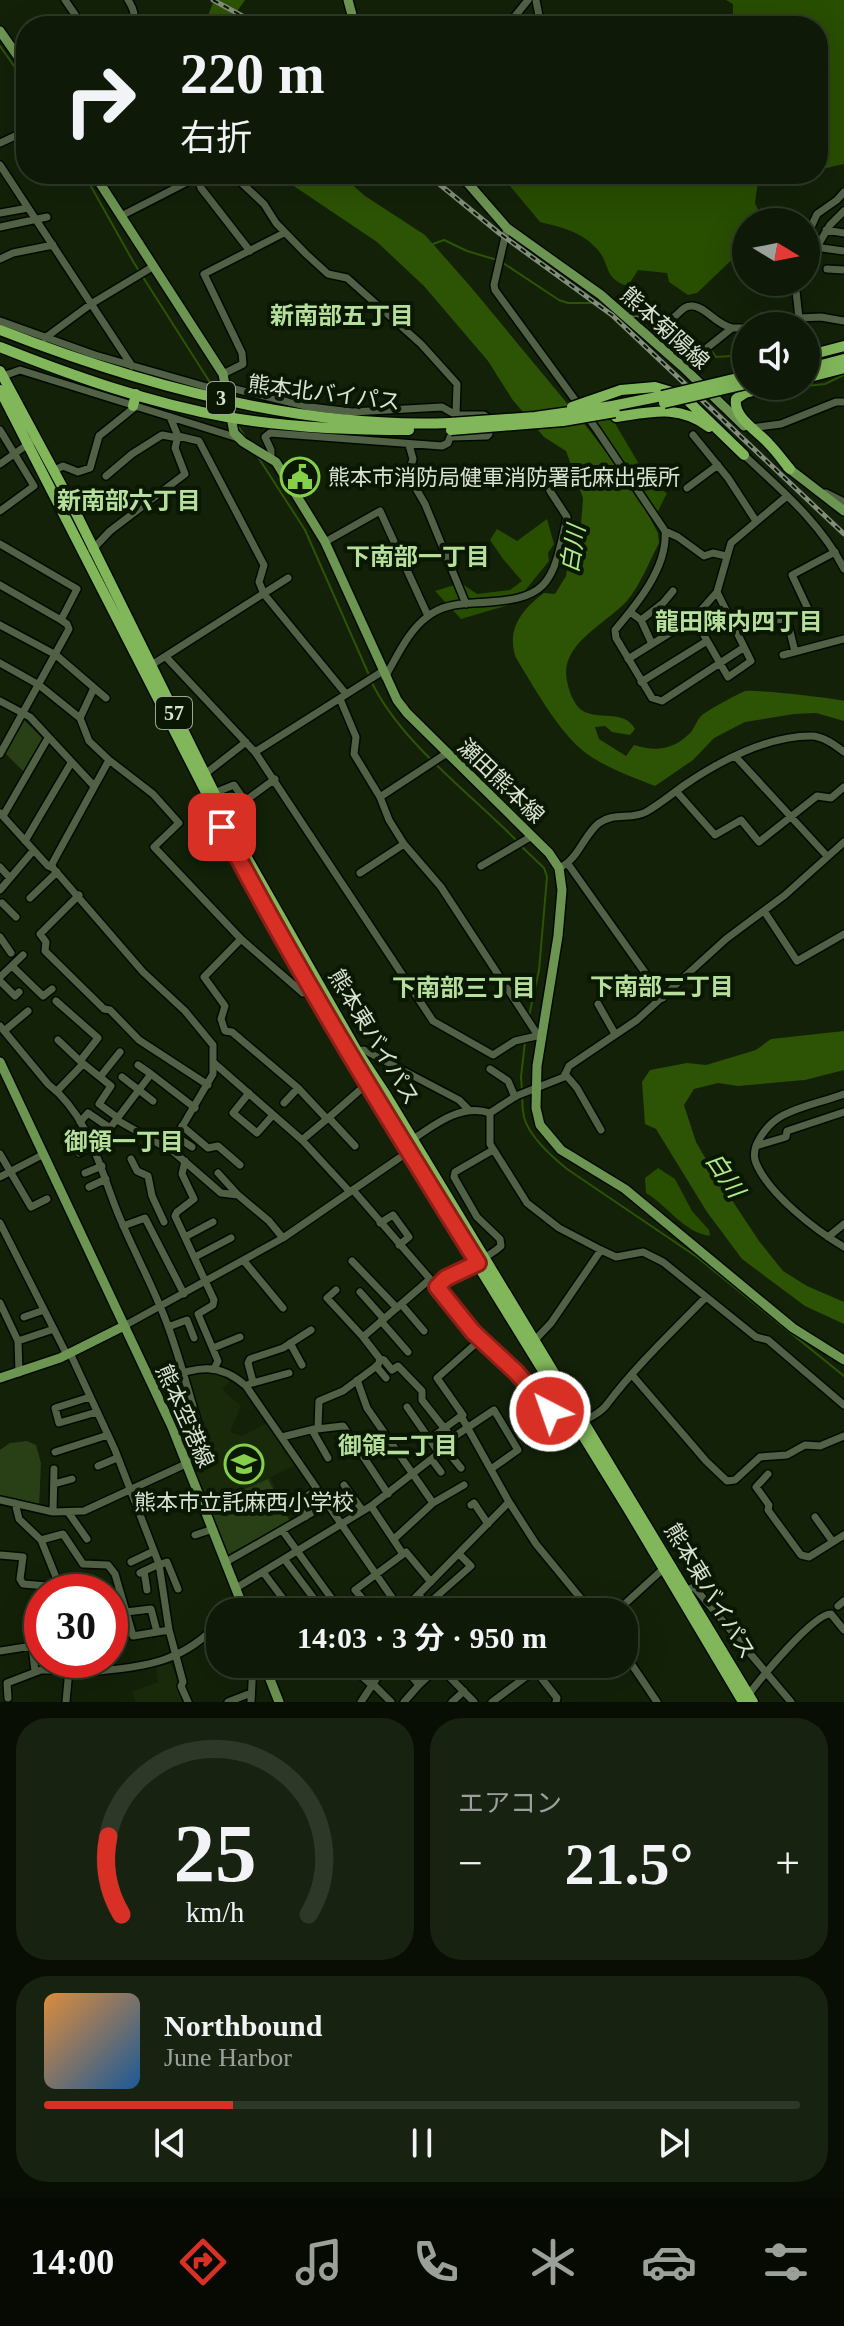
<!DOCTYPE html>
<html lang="ja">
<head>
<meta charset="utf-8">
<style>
	:root { --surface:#0e1907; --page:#172211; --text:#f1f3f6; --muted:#9ba09b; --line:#2e3828; --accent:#d93025 }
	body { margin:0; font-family:"Times New Roman","Noto Sans JP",serif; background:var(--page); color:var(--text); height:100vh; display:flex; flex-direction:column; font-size:30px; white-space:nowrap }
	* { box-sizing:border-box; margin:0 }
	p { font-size:26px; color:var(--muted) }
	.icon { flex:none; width:44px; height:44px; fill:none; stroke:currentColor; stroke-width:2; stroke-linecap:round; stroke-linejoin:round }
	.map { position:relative; height:1702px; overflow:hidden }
	.sheet { display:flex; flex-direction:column; gap:16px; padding:16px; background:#080e04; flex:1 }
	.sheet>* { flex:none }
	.guide { position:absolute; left:16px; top:16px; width:812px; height:168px; border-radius:32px; box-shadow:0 8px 32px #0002,0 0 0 2px var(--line); background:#0e1907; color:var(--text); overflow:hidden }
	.needle { width:52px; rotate:100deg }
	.fabs { position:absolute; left:732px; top:208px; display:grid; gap:16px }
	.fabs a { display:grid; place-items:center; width:88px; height:88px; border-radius:50%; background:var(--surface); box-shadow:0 8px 32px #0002,0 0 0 2px var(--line); font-size:40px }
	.speed { position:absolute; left:24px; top:1574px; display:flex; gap:16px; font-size:40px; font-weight:700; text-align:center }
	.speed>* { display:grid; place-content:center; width:104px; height:104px; border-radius:50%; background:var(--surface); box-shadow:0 8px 32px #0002,0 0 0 2px var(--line); line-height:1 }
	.speed .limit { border:12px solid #d22; background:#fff; color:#111 }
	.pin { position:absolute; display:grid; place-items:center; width:68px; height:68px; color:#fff; margin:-34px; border-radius:16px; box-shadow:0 4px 12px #0006 }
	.me { position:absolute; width:88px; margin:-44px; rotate:319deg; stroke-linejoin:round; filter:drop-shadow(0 0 6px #0008) }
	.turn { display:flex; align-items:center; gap:28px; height:168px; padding:0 32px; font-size:36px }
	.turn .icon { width:104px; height:104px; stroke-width:2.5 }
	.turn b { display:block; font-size:56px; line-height:68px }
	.big { font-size:60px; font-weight:700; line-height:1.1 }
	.sheet .tile { flex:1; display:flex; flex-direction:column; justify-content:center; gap:12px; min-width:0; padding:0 28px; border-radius:32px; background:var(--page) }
	.sheet .dial { align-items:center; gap:0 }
	.dial svg { height:208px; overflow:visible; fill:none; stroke:var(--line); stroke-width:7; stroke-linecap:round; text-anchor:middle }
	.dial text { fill:var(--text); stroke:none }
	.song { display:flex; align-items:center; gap:24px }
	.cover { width:96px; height:96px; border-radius:12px; background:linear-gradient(135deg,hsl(30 70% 55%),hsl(210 70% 35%)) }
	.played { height:8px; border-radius:4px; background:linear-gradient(90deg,var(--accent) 25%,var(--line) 25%) }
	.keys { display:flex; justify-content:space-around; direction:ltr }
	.heat { display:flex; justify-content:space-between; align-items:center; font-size:44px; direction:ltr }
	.sheet .tiles { flex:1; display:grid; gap:16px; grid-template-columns:1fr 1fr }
	.tile:last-child { grid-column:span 2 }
	.trip { position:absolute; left:206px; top:1598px; width:432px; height:80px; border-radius:32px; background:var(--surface); box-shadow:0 8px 32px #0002,0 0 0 2px var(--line); font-weight:700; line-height:80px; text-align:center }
	.menu { display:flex; height:128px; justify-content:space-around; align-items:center; background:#060a03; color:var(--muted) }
	.menu .icon { width:56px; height:56px }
	.menu .current { color:var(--accent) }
	.menu b { font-size:36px; color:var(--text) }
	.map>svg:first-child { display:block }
</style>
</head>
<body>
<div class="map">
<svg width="844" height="1702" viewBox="0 0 844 1702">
	<rect width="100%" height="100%" fill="#132109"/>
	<!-- built -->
	<path fill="#192a0b" d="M203,1369L233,1378L222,1389L241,1406L230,1432L242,1436L269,1422L298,1464L270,1477L292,1523L227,1559L190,1463L207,1447L186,1374Z
		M171,1664L185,1702H136L132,1692L158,1682L156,1666Z"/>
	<!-- green -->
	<path fill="#294016" d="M24,720L43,739L25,773L5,753Z
		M27,1441L36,1445L41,1463L39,1507L0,1498V1450L10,1443Z
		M268,1479L290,1522L228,1554L209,1505Z"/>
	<!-- forest -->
	<path fill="#284e00" d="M726,0H844V164L822,169L818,163V26H733V4Z
		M500,174H759L755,203L762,218L760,222H746V243L741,251L697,293L688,295L669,282L667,273L638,270L628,286C603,279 611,264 597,249C582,232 561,227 540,222Z
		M613,420L652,486L667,493L657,513L593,421Z
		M547,519L554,544L548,553L549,561L515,603L461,619L435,591L461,583L477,594L510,590L522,581L503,559L490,540L497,529L517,541Z
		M658,1168L675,1179L692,1211L709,1230L710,1236C683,1232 668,1206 646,1193L645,1178Z"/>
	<!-- water -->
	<path fill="#2d5304" d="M214,0H245L227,26H204Z
		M276,174H340L365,196L425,235L470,286L590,431L636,492L658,533L659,543C649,562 640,586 626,602C604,625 559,645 567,681C569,691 573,702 580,709C597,722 624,708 635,729L630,735L612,732L605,726L595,727L599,739L626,756L634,745C656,752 674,750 691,732C695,727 697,720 701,716C710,709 734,696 745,691C751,689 833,698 844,701V721L816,713L794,714L745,722L714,738L693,760L655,786C630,776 603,767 582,750C556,728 534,687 516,658C506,630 521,610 544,593L555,594L566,576L569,553L581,525L583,498L566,451L544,437L512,399L488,361L424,286L377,242Z
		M844,1031V1070L805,1080L738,1086L718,1083L694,1089L684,1105L696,1142L714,1173L759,1241L783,1271L807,1286L844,1302V1324L805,1306L742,1259L707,1212L656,1129L645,1124L642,1082L650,1070L687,1063L706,1065L756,1050L771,1039Z"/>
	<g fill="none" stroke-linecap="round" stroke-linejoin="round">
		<!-- stream -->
		<path stroke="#2d5304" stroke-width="2" d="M0,46L26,83
			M84,174L134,263L211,384
			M433,244L444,240L467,251L497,260
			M503,263L559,300L568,303H604
			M619,304L630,305L650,315
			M666,324L705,347
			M711,350L716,357L746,355
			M806,386L825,384L844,375
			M793,388L804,386
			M236,423L246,438
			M258,457L305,530L369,675
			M371,681C401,743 469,792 517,841
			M521,846L544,868L547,877L539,970L529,1016
			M522,1091L521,1077L525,1042
			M522,1097C523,1102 522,1106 523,1111C524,1132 551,1156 567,1169L697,1257L844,1376"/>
		<!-- minor casing -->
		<g stroke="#020a00" stroke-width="10">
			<path id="minor" d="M65,0L83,26
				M128,0C134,9 136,16 132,26
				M536,0L541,26
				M507,26L528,0
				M0,143L26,131
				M0,165L132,366
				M196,174L201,188L250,251
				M232,174L264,204L276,223L306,254L328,274L347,278L421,344L457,384L456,415
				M844,211L830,225L818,245L822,248L844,251
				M0,213L28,208
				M121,216L203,174
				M0,227L47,217
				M507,228L494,285L495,290L597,430L665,531C668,567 637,604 615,630L616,638L652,698L662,701L743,648
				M826,230L844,233
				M806,238L817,214L837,200L844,192
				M0,259L13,253L53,245
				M827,269L844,270
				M795,282L799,318
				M626,317L636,313C680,336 674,304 693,306C706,307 715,324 732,328
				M0,321L95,355L207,387L235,389L310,407L352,412L442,407L456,415H484L488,418L489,434L487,436L450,437L448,443L442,446L270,433L265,437L271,450V457
				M771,326L799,318L821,317L844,321
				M45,338L91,304L154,266
				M683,367L732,328H746
				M223,374L243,364L242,353L204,274L284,233
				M3,376L20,370L238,438
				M751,428L781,424L836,402H844
				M0,430L34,486L0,511
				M693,435L728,478L756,521
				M178,436L199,441L264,565L259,582L264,594L346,694
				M409,445L413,459L408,475L425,504L466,604
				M744,455C781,490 821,523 844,569
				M0,464L31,442
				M53,471L63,466L78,472L90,468L99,436L135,407
				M106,476L132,454L162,435L178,438
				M687,488L718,465
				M826,493L844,502
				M665,531L678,537L704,556L713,553L726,556
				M325,542L380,511L428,616
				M0,544L77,589L61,620
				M92,550L110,531L185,474L175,448L178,436L170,417
				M0,585L61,620L67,624L69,629L0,754
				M808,609L792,575L835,552
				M630,612L641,620L652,644
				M694,618L728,677L751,661L717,592
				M641,620L663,603L673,591
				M776,620L787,619L795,652
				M0,625L56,655L106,698
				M783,655L844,639
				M166,657L255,752L433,1021L493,1055L515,1041L541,1035
				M628,659L694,618L717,592L731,543L787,496
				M0,663L39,685L80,718L89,741L109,760
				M150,666L288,578
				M385,677C397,657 408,631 427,617C440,606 457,604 473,603C550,600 552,586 567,517L550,491
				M641,682L707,641
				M340,699L356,737L354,754L380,797L389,820L404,844L441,887L537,1034
				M0,701L30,717L94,786
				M80,718L94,688
				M255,752L383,671
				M735,756L827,856
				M205,774L246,742
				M676,791L715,835L741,820L759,842L817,796L831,798L844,787
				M214,793L234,785L245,801L275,779
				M380,797L447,753
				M0,813L48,866L53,868L143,972L185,1011L213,1045V1074L179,1132L172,1151
				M3,816L48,738
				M25,841L71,763
				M568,864L663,998
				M481,866L532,836
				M0,867L10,878
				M53,868L52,864L109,760L153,794L179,823L154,847L241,939L303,993L313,991
				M559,868C578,860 583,836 599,823C614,812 631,820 646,812C660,804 673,793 686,784C721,760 768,736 811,736C823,736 835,745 844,752
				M360,873L404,844
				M0,890L33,851
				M79,895L40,934L46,942L45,951L104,1009L110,1010L139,1040L208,1085
				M30,898L57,872
				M2,903L16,917
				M764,911L797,961L844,934
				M0,937L11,953
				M241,939L204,977L225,1006L221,1019L225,1031L232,1032L298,1088L327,1119L368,1083
				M12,966L43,996L52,989
				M0,977L23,955
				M0,981L15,996L19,992
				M56,1001L98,1038L80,1061L111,1086L99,1104L118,1118
				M598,1004L615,1034
				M0,1026L48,1084C89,1116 99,1166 117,1211C133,1251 155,1289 169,1329C183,1368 193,1408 205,1447L187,1460
				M4,1031L28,1011
				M58,1040L80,1061
				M357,1051L364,1050L459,1100L468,1109
				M214,1063L302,1140L350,1192
				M138,1065L151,1074
				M490,1069L508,1081L515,1097
				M565,1074L577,1088L601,1130
				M100,1077L120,1052
				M122,1077L153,1101
				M57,1091L83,1064
				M249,1093L233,1113L257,1133L273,1115
				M844,1094C823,1102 799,1106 780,1117C767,1125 749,1147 756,1163C769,1194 815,1230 844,1247
				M284,1103L298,1088
				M490,1113V1144L527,1203L559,1228L601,1250L616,1257L643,1252L663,1262L756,1337L768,1340L844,1405
				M329,1118L355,1146
				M117,1120L175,1153L221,1193L238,1195L269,1221L283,1238
				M80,1122L88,1113L110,1128L151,1074L195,1108
				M182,1126L208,1148L218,1146L240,1165
				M177,1137L192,1147
				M302,1140L327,1119
				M756,1146L786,1137L787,1131L844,1112
				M79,1153L94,1145
				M0,1154L31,1207L47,1199
				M131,1159L137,1171L148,1176L152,1196L164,1222
				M185,1161L182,1174L194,1199L177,1212L175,1216L214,1300L213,1305L198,1314L218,1361L215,1367
				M85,1173L102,1166
				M218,1173L238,1195
				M0,1177L44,1154
				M89,1187L106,1179
				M353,1190L437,1287C454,1267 482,1264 501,1246L500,1239L477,1217L454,1177L455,1172L493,1150
				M0,1223L67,1355
				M380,1223L393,1215L409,1237L399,1245
				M123,1226L145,1218L184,1294
				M185,1237L213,1222
				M828,1237L844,1224
				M195,1257L231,1238
				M244,1261L283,1308
				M352,1261L397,1308
				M437,1287L473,1332L516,1372L566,1430C579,1423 600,1415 608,1403C635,1367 673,1331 706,1297
				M336,1290L327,1298L363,1337L429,1280
				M360,1292L384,1319
				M0,1303L18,1341L19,1373
				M401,1304L424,1331
				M24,1317L44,1310
				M381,1321L408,1352
				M124,1326L283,1238L408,1152L412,1140C435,1124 462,1103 490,1113L516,1096L564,1077L569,1066L637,1020L726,939L785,895L844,842
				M168,1327L187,1320L194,1338
				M363,1337L380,1359L384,1360L392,1370L398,1366L422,1391V1400L452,1438L494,1410L518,1450L491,1469
				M18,1341L54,1329
				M534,1341L551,1323L601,1250
				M290,1343L302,1365
				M213,1348L240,1337
				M70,1353L115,1450L159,1564L169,1630L183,1682L181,1686L188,1702
				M376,1366L386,1378
				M633,1376L706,1461L727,1481L735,1480L760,1457L787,1455L805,1445L820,1446L844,1436
				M357,1380L367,1408L433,1503L464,1485
				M151,1383C189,1372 212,1356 246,1386L402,1612
				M253,1383L289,1373
				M246,1386L253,1382L248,1363L250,1359L283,1348L311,1330
				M90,1397L55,1408L59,1423L97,1412
				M317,1429L343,1426L388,1494
				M312,1430L328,1458
				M282,1437L318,1428L319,1401L343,1391L378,1365L380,1359
				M430,1439L461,1416
				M438,1450L448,1452L461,1468
				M55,1452L108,1435
				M432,1460L441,1472
				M98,1466L117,1458
				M768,1474L756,1487L769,1505L768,1510L801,1555L809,1557L844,1535
				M54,1484L72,1479
				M344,1485L363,1511
				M0,1500L53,1512L84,1511L188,1463
				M509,1502L536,1544L582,1600
				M15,1503L19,1519L41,1540L62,1592
				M471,1505L474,1503L488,1524
				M371,1506L439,1453L407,1407
				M53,1512L54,1469
				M68,1512L87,1539
				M305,1517L298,1501L317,1490
				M815,1517L833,1542
				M282,1530L337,1606L330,1612
				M195,1535L213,1529
				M394,1539L433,1503
				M41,1540L63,1534L83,1564L108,1565L115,1574L133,1636L169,1630
				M0,1555L23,1557L20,1579L23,1584L60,1587
				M285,1560L324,1612
				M131,1562L154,1551
				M226,1562L327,1504
				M159,1565L167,1562L178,1589
				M144,1571L147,1590
				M263,1572L293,1612
				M140,1573L159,1564
				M236,1588L371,1506L403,1554
				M686,1590L694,1587L791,1702
				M418,1595L428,1604L471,1566L459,1554
				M337,1606L344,1601L354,1612
				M838,1606L844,1601
				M126,1612L151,1609L157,1632
				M230,1612L241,1600
				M374,1612L355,1590L406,1552L431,1582
				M408,1612L409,1604L509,1502L461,1416L463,1415L437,1378L481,1339
				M568,1612L582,1600L593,1612
				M616,1612L663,1569
				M0,1651L32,1646L35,1671
				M624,1653L657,1702
				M309,1664L313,1668
				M348,1664L372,1685
				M371,1664L380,1673
				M401,1664L419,1685L439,1666
				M437,1664L474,1702
				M75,1668L82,1673C140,1666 178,1667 220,1622
				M535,1670L557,1698L556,1702
				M373,1684L391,1702
				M747,1697C759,1680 814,1613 831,1614L844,1630
				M8,1698L7,1683L41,1670H67
				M66,1702L69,1669
				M228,1702L251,1693
				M251,1702L253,1664
				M361,1702L386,1664
				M404,1702L419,1685
				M452,1702L464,1691
				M492,1702L535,1670L531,1664"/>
		</g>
		<!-- major casing -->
		<g stroke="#020a00" stroke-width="12">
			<path id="major" d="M348,0L355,26
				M0,31L26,68
				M94,174L223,374L234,433L243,442L276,462L325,542L397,700L407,713L549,853L559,868L562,890L558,936L537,1066L536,1108L540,1125L561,1150L625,1189L793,1328L844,1360
				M460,174L507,228L601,295L683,367L744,426
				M787,467L844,511
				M0,1062L172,1427L245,1612
				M0,1378L60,1358L124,1326
				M264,1664L279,1702"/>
		</g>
		<!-- highway casing -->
		<g stroke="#020a00" stroke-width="13">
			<path id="highway" d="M0,330C138,384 301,429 450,423
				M0,347C73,376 149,403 227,417C285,427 350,430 409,430
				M806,356L844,346
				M806,369L844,359
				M0,371L70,501L242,849L357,1051L386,1095L753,1702
				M806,378L844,368
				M773,386L745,393L736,399C733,418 758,431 769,444C777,452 783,461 790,469
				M0,390L260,898L408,1152L627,1507L743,1702
				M621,390L655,387L682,395L744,455
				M133,406L136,394
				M612,406L662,396
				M616,417C651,412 679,404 709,427"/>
		</g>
		<!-- minor -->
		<use href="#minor" stroke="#506146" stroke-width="7"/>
		<!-- major -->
		<use href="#major" stroke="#6d9552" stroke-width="9"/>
		<!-- highway -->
		<use href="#highway" stroke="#81b75a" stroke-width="10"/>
		<!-- rail casing -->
		<g stroke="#828e7b" stroke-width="5">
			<path id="rail" d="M213,0L261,26
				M427,174L499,233L612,315L844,534"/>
		</g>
		<!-- rail -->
		<use href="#rail" stroke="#0a1702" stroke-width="2" stroke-dasharray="6" stroke-linecap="butt"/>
		<!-- highway-bridge casing -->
		<g stroke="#020a00" stroke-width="13" stroke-linecap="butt">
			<path id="highway-bridge" d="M662,396L746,376
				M664,403L746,384
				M572,407L621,390
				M450,423L535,417L612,406
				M451,430L563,421L615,412"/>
		</g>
		<!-- highway-bridge -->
		<use href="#highway-bridge" stroke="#81b75a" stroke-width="10"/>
	</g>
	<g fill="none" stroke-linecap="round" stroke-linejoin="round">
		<!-- route casing -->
		<g stroke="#8d1f18" stroke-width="20">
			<path id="route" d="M222,827C300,977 389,1120 478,1263L446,1278L437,1287L473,1332L516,1372L550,1411"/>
		</g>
		<!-- route -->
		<use href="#route" stroke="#d93025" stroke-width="14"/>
	</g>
	<!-- icons -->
	<defs>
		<g id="civic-ring" transform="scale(2)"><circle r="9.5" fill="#0a1702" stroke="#86cf4b" stroke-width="1.5"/><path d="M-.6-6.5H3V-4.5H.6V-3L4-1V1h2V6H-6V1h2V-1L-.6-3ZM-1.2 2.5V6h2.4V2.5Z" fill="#86cf4b"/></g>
		<g id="school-ring" transform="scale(2)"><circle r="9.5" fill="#0a1702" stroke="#86cf4b" stroke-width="1.5"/><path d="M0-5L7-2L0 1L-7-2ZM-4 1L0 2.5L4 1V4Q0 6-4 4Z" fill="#86cf4b"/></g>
	</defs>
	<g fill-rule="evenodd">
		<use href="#civic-ring" x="300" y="477"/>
		<use href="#school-ring" x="244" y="1464"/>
	</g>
	<g text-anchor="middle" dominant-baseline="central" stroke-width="8" stroke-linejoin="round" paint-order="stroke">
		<!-- shield labels -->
		<g fill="#0a1702" stroke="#9ba695" stroke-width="2">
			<rect x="207" y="382" width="28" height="32" rx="6"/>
			<rect x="156" y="697" width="36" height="32" rx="6"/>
		</g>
		<g font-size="20" font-weight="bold" fill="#d9e3d4">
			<text x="221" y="398">3</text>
			<text x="174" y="713">57</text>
		</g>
		<!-- street labels -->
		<g font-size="22" fill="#d9e3d4" stroke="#0a1702">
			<text transform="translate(665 328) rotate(42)">熊本菊陽線</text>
			<text transform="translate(324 393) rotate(7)">熊本北バイパス</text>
			<text transform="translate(501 781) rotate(44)">瀬田熊本線</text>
			<text transform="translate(374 1037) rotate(59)">熊本東バイパス</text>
			<text transform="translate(185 1416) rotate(66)">熊本空港線</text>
			<text transform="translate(710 1591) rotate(59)">熊本東バイパス</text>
		</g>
		<!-- poi labels -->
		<g font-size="22" fill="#d9e3d4" stroke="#0a1702" text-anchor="start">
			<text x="328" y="477">熊本市消防局健軍消防署託麻出張所</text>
			<text x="244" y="1502" text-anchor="middle">熊本市立託麻西小学校</text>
		</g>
		<!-- neighbourhood labels -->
		<g font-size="24" font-weight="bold" fill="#b6df9b" stroke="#0a1702">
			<text x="342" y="316">新南部五丁目</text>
			<text x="129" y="501">新南部六丁目</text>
			<text x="418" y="557">下南部一丁目</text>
			<text x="739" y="622">龍田陳内四丁目</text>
			<text x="662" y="987">下南部二丁目</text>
			<text x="464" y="988">下南部三丁目</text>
			<text x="124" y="1142">御領一丁目</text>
			<text x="398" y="1446">御領二丁目</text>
		</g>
		<!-- water labels -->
		<g font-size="24" font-style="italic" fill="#b0ea89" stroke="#0a1702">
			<text transform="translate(573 549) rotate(-81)">白川</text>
			<text transform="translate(725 1175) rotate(56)">白川</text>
		</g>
	</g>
</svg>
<div class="fabs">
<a><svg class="needle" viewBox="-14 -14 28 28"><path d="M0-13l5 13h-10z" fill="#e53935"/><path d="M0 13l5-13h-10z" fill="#9ba09b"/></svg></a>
<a><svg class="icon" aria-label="sound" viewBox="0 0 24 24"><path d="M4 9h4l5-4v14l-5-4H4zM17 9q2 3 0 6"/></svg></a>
</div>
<div class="speed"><div class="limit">30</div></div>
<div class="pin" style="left:222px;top:827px;background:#d93025"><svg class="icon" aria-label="arrive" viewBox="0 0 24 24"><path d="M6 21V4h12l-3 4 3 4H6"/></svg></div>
<svg class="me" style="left:550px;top:1411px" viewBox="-20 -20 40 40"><circle r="17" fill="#d93025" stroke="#fff" stroke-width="3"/><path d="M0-11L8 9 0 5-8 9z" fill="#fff"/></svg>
<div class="trip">14:03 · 3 分 · 950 m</div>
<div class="guide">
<div class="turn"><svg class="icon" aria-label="right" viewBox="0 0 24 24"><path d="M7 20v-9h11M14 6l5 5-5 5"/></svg><div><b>220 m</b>右折</div></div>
</div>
</div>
<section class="sheet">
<div class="tiles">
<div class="tile dial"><svg viewBox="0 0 100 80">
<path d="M14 69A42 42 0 1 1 86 69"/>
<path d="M14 69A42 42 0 0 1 9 39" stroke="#d93025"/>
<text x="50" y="56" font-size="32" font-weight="700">25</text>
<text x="50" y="72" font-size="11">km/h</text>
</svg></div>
<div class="tile"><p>エアコン</p>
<div class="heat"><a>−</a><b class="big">21.5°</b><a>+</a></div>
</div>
<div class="tile">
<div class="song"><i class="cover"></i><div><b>Northbound</b><p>June Harbor</p></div></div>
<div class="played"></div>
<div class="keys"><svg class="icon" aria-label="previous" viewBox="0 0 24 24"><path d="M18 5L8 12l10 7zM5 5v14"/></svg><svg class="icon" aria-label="pause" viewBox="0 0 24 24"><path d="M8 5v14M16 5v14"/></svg><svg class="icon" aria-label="next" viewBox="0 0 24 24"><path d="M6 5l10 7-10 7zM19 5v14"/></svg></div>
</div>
</div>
</section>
<nav class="menu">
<b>14:00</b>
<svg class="icon current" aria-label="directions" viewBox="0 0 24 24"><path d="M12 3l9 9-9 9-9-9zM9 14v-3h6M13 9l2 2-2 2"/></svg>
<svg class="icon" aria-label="music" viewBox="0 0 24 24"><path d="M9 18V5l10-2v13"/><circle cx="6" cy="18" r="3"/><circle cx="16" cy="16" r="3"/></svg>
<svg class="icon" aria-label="phone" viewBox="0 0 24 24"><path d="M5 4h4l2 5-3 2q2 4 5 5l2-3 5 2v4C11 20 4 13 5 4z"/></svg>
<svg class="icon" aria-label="climate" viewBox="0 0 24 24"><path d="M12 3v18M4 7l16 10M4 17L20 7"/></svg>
<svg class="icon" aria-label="car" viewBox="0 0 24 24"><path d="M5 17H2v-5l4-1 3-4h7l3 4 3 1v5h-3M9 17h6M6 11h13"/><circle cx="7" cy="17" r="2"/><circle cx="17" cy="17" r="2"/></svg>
<svg class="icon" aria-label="filters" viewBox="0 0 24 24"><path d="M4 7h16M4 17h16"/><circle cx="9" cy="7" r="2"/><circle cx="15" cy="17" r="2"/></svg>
</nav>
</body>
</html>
